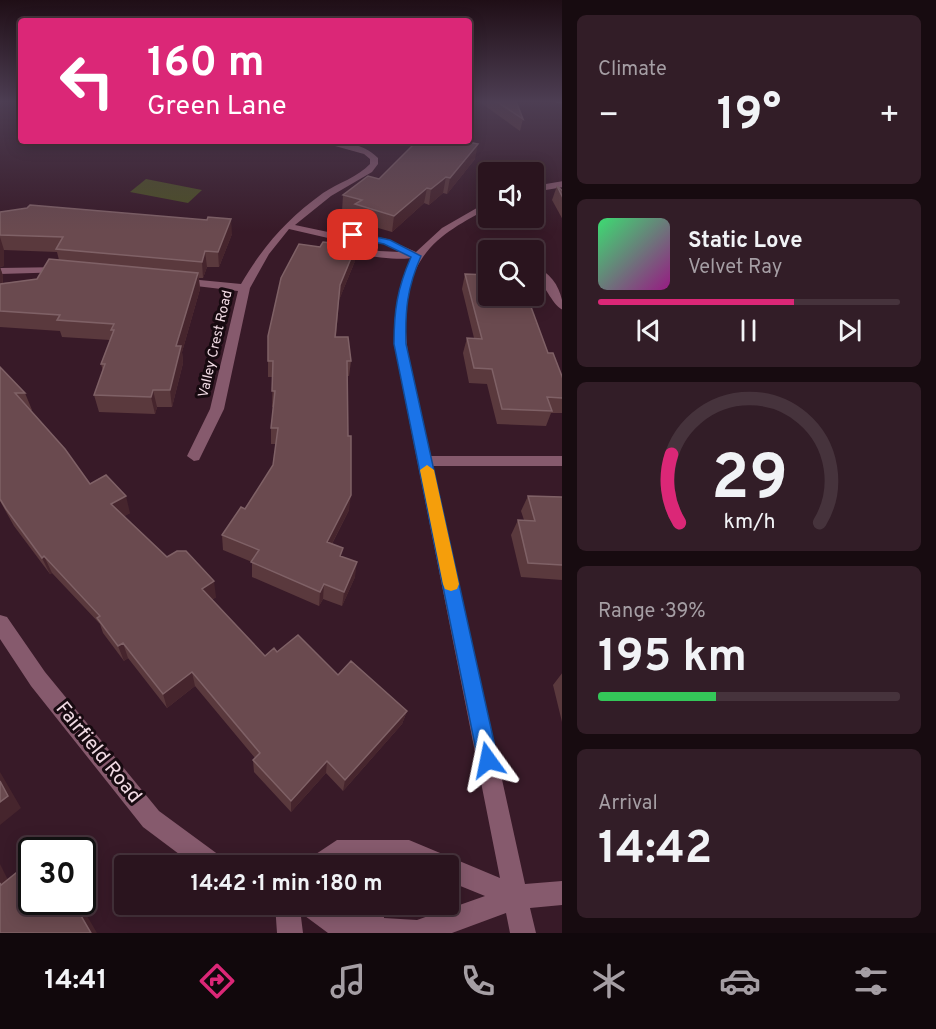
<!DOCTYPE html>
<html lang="en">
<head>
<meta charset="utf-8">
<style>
	:root { --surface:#2a141e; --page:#321d27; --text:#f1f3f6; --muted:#a59ea4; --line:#46333c; --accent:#db2777 }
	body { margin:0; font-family:Overpass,sans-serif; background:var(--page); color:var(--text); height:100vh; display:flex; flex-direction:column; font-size:22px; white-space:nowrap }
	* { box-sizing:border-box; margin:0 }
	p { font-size:20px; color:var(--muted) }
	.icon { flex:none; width:33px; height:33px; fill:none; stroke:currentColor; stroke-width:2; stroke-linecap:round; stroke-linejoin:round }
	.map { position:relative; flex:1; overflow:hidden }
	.panel { display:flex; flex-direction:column; gap:15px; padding:15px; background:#170b10; width:374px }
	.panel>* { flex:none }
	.hud { position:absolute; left:18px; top:18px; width:454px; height:126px; border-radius:6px; box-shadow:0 3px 15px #0003,0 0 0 2px var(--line); background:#db2777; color:#fff; overflow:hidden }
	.buttons { position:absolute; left:478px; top:162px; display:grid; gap:12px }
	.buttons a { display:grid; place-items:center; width:66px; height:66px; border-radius:6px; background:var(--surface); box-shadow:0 3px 15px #0003,0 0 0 2px var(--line); font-size:30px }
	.speed { position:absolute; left:18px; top:837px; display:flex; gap:12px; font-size:30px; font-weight:700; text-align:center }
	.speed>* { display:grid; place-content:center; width:78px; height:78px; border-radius:50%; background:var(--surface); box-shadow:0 3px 15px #0003,0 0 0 2px var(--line); line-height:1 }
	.speed .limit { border:3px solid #111; border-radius:9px; background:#fff; color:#111 }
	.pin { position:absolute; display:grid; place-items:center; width:51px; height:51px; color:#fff; margin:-26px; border-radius:12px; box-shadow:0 3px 9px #0006 }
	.me { position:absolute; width:66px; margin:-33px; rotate:348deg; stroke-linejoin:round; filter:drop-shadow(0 0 4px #0008) }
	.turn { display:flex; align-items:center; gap:21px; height:126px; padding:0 30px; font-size:27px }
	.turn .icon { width:78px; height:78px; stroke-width:2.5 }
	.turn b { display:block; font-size:42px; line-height:51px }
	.big { font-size:45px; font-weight:700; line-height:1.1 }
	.panel .card { flex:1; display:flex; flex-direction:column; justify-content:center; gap:9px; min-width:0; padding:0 21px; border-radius:9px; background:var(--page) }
	.panel .dial { align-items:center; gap:0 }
	.dial svg { height:156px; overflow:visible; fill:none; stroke:var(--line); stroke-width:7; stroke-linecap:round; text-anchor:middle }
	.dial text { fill:var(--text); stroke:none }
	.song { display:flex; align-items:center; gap:18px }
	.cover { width:72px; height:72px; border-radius:9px; background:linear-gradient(135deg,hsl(140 70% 55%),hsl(310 70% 35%)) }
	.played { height:6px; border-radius:3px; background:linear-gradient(90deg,var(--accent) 65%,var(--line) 65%) }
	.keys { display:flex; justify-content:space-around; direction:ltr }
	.heat { display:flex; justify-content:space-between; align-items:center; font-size:33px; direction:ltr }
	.charge { height:9px; border-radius:4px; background:linear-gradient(90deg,#34c759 39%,var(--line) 0) }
	.trip { position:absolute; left:114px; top:855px; width:345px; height:60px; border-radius:6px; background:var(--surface); box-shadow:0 3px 15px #0003,0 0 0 2px var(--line); font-weight:700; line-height:60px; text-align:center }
	.menu { display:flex; height:96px; justify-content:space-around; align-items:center; background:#11080c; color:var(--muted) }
	.menu .icon { width:42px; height:42px }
	.menu .current { color:var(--accent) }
	.menu b { font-size:27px; color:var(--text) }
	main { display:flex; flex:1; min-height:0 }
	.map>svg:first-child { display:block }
</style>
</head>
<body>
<main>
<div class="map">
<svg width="563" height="933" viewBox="0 0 563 933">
	<rect width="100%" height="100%" fill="#381a28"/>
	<!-- green -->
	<path fill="#4c4f24" d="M146,179L202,190L188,203L130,192Z"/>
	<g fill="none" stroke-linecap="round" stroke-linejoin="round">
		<!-- minor -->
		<path fill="#865a6d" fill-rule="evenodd" d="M551,101H563V104L553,102Z
			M317,141C337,141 363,142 378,158V164L372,172L331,196L295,225L328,232H353L387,239L416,252L442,228L489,201V208C465,221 439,234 423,257C386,310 418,399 431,456H563V466H433L525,884L563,881V905L530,908L536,933H510L506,913L452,933H328L301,913L300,909L303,933H277L275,904H331L346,916L359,917V904H383L384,918L417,920L485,896L448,881V866L408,864L306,866L310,858L337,840H409L500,878L394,344C395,313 397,286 412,258C398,261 344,255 334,245V241L379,251L400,252L384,244L353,238H328L289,229L269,254L250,288L224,409L199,460L194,461L187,456L210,409L238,291L179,284L174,281L179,278L241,284C264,245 286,220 323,193C338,183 358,177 370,164V159L364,154Z
			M563,181V187L534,192V186Z
			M534,266C553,273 563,292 563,310C552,305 545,284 534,275Z
			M63,267L67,268V272L0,274V268Z
			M0,615L7,617L45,672L159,811L223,858L227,866H195L143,827L31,686L0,639Z"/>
	</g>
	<!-- wall -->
	<path fill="#5a393d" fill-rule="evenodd" d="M478,101H516L523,119L520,131Z
		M475,159L447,194L443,193L429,205L424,203L392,232L354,221L355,214L342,211L343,195L379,179Z
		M557,186L563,191V220L552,200Z
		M0,212L232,234L219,267H207L203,278H199L200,289L182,352L183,363L172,407H157L155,414L99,412L94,395L103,371L101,364L110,340L62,337L60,331L0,327ZM4,250L57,252L59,260L37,279L3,283V276L0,267L4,266Z
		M355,261L339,300L336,337L351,361L349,376H347L349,510L332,544L342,557L355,577L342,606L323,599L319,606L252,577V562L223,550L222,535L245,509L273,465L276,444H271V428L273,407H272L273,377H268V361Z
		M465,274L548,353L563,379L562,413H551L546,426L497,424L487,384L469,383L463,353L467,338H474L462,289Z
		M0,367L25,393L32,410H30L90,484L130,513L124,516L167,557L216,597L212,600L265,656L277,652L338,675L407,711L402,724L343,791L326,773L291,812L254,772L253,760L255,758L195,686L167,708L128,658L124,661L103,633L100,624L52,573L50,574L14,526L0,501Z
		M528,496L563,497V580L521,577L511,535L518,520H524L521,511Z
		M563,672V726L553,685Z"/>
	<!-- shaded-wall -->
	<path fill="#46252d" d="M478,144L475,159L447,194L450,178Z
		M446,177L443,193L429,205L431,189Z
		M427,188L424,203L392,232L394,216Z
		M231,219L232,234L219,267L218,252Z
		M0,237L4,250V266L0,267L3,276L2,300L0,295Z
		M356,246L355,261L339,300L340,285Z
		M205,251L207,267L203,278L202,262Z
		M198,273L200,289L182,352L183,363L172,407L170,390L176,346Z
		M153,390L157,407L155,414L151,397Z
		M351,495L349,510L325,557L327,542Z
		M126,496L130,513L116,521L111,504Z
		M44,556L52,573L50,574L42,558Z
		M357,562L355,577L342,606L344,592Z
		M214,581L216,597L205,605L202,589Z
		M324,584L323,599L319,606L320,592Z
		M123,643L128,658L124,661L118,646Z
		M192,672L195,686L167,708L163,694Z
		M407,711L402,724L343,791L345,780Z
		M327,761L326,773L291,812V801Z
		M0,772L21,808L0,825Z
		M0,864L15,894L0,883Z
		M73,902H79L97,933H91Z"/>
	<!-- building -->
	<path fill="#6a4a4f" stroke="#7f6166" stroke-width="1.5" d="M496,101H516L523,119Z
		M417,141H463L478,144L450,178L446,177L431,189L427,188L394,216L355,204L362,200L343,195L368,176L379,179Z
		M557,186L563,191V198Z
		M30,205L207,220L208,217L231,219L218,252L205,251L202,262L56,249L63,237L0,235V212L27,208Z
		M323,242L356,246L340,285L335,337H348L351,361H347L348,436H351V495L327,542L343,548L340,556L357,562L344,592L324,584L320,592L251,562L259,550L222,535L241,507L245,509L273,465L278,428H271L275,391H272L273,361H268V336L281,278L299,244L320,247Z
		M49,259L198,273L176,346H181L170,390H153L151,397L94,395L105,364H101L114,330H111L114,324L57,320L60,315L0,311V284L37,279Z
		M465,274L489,275V296H527L548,353H553L563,379V398L547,397L552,411L502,409L492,369L474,368L467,338L482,339Z
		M0,367L25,393H15L65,449L90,484L106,475L126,496L111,504L167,557L177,551H186L214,581L202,589L265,656L274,648L277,652L298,635L338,675L351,661L407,711L345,780L327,761L291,801L253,760L260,753L192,672L163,694L123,643L118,646L97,618L100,616L44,556L42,558L6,509L0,499Z
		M528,496L563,497V565L528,563L518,520L535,521Z
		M0,781L8,796L0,802Z
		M32,860V902H73L91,933H0V883L1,885Z"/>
	<!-- sky -->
	<linearGradient id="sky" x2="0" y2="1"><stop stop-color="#1f0e16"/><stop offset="0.44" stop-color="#4d3e53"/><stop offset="1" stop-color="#4d3e53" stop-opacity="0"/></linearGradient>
	<rect width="563" height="231" fill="url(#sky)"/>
	<!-- route -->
	<path fill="#1a73e8" stroke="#114b97" stroke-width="1.5" d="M353,232L390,240L421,256C407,288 405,310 406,344L498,760L495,766L488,769L481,766L478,760L394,344C394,311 397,289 411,257L384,244L349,237L348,235Z"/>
	<!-- slow -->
	<path fill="#f59e0b" d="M427,465L434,470L459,584L457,589L451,591L445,589L443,584L420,470Z"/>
	<g text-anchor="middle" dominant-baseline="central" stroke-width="6" stroke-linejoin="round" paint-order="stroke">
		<!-- far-street labels -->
		<g font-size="14" fill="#f0dae3" stroke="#170a10">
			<text transform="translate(216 344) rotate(-77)">Valley Crest Road</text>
		</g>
		<!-- near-street labels -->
		<g font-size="20" fill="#f0dae3" stroke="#170a10">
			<text transform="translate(98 753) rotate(51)">Fairfield Road</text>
		</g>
	</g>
</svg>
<div class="buttons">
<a><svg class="icon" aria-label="sound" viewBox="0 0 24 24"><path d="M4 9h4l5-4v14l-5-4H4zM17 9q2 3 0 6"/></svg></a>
<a><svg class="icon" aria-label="search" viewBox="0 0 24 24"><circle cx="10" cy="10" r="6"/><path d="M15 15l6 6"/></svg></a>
</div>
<div class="speed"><div class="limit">30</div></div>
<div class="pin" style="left:353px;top:235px;background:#d93025"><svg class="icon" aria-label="arrive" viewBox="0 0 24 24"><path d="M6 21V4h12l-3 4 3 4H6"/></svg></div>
<svg class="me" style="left:488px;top:760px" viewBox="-20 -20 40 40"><path d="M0-17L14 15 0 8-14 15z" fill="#1a73e8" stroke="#fff" stroke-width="4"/></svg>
<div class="trip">14:42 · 1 min · 180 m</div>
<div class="hud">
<div class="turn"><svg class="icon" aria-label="left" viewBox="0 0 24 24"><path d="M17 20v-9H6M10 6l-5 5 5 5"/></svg><div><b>160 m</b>Green Lane</div></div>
</div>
</div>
<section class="panel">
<div class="card"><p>Climate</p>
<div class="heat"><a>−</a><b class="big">19°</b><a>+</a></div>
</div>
<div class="card">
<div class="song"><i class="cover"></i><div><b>Static Love</b><p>Velvet Ray</p></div></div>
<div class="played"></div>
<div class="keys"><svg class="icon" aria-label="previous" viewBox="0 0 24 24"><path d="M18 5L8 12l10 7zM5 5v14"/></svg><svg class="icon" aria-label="pause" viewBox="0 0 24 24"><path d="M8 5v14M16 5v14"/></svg><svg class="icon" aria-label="next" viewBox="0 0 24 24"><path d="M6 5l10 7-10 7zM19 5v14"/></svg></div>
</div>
<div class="card dial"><svg viewBox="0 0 100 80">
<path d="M14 69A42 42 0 1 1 86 69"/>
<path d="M14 69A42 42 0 0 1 10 34" stroke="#db2777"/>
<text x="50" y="56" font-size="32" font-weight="700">29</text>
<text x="50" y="72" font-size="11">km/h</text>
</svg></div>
<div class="card"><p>Range · 39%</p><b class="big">195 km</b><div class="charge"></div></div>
<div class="card"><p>Arrival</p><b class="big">14:42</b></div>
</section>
</main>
<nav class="menu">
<b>14:41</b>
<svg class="icon current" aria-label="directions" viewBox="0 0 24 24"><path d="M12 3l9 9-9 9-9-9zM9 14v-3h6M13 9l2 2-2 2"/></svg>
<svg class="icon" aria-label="music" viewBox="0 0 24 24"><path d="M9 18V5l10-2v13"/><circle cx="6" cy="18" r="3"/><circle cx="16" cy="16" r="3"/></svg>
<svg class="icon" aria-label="phone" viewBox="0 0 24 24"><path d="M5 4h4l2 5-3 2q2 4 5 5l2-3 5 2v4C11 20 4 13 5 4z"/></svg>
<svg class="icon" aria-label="climate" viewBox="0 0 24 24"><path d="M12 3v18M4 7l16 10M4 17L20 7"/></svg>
<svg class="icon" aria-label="car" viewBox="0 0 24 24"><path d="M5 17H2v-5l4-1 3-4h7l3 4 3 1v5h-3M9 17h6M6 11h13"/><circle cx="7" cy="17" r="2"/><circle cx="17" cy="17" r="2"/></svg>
<svg class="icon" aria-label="filters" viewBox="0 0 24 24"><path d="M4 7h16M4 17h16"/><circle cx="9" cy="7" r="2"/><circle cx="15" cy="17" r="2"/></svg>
</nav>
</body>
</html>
